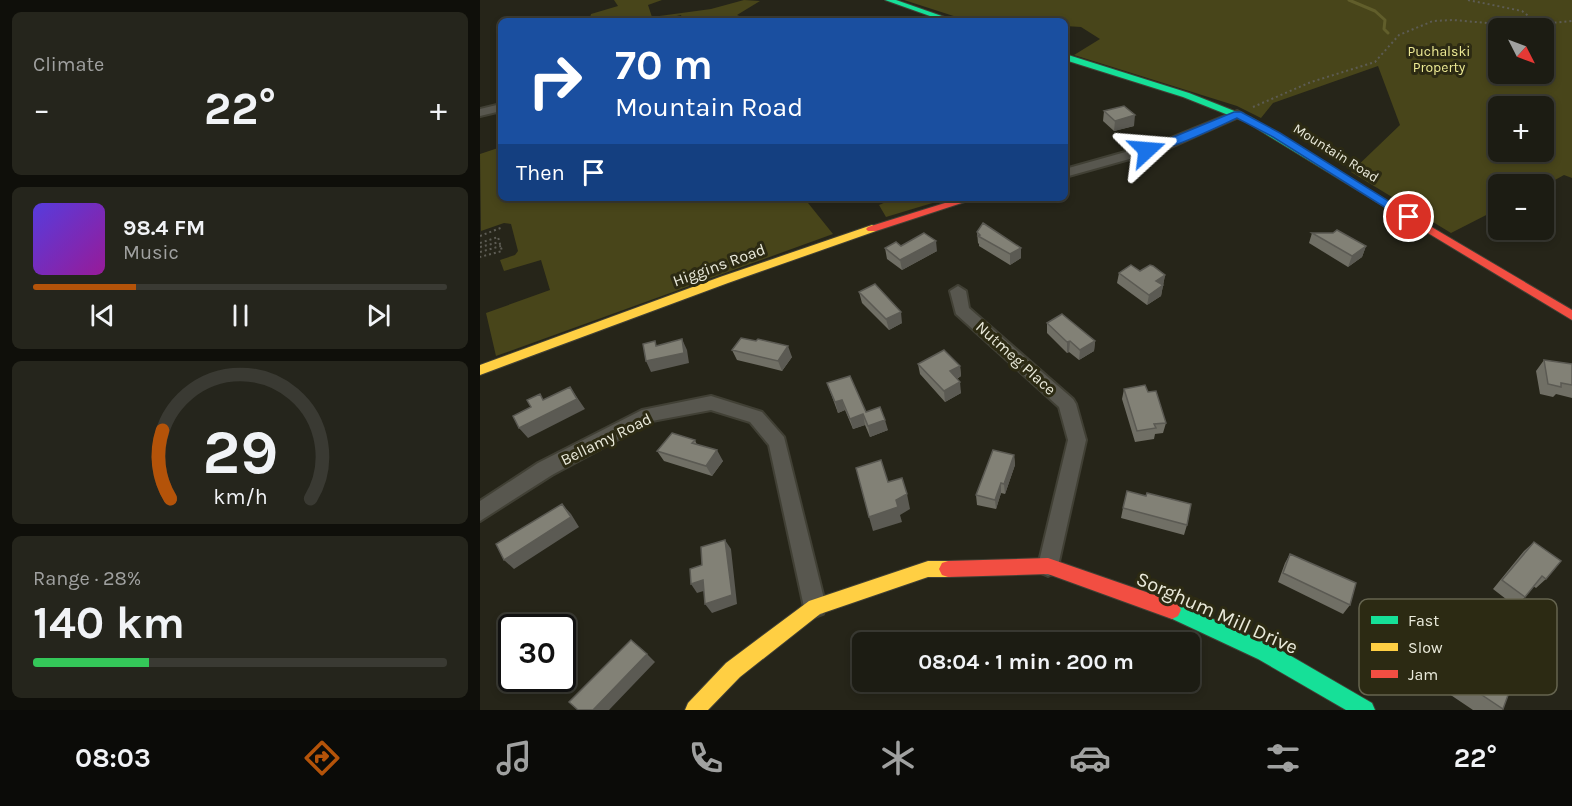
<!DOCTYPE html>
<html lang="en">
<head>
<meta charset="utf-8">
<style>
	:root { --surface:#1c1c13; --page:#25251c; --text:#f1f3f6; --muted:#a0a1a0; --line:#3a3a33; --accent:#b45309 }
	body { margin:0; font-family:Karla,sans-serif; background:var(--page); color:var(--text); height:100vh; display:flex; flex-direction:column; font-size:22px; white-space:nowrap }
	* { box-sizing:border-box; margin:0 }
	p { font-size:20px; color:var(--muted) }
	.icon { flex:none; width:33px; height:33px; fill:none; stroke:currentColor; stroke-width:2; stroke-linecap:round; stroke-linejoin:round }
	.map { position:relative; flex:1; overflow:hidden }
	.drawer { display:flex; flex-direction:column; gap:12px; padding:12px; background:#0f0f0a; width:480px }
	.drawer>* { flex:none }
	.top-card { position:absolute; left:18px; top:18px; width:570px; height:183px; border-radius:9px; box-shadow:0 3px 9px #0003,0 0 0 2px var(--line); background:#1a4fa0; color:#fff; overflow:hidden }
	.needle { width:39px; rotate:132deg }
	.buttons { position:absolute; left:1008px; top:18px; display:grid; gap:12px }
	.buttons a { display:grid; place-items:center; width:66px; height:66px; border-radius:9px; background:var(--surface); box-shadow:0 3px 9px #0003,0 0 0 2px var(--line); font-size:30px }
	.speed { position:absolute; left:18px; top:614px; display:flex; gap:12px; font-size:30px; font-weight:700; text-align:center }
	.speed>* { display:grid; place-content:center; width:78px; height:78px; border-radius:50%; background:var(--surface); box-shadow:0 3px 9px #0003,0 0 0 2px var(--line); line-height:1 }
	.speed .limit { border:3px solid #111; border-radius:9px; background:#fff; color:#111 }
	.pin { position:absolute; display:grid; place-items:center; width:51px; height:51px; color:#fff; margin:-26px; border:3px solid #fff; border-radius:50%; box-shadow:0 2px 6px #0007 }
	.me { position:absolute; width:66px; margin:-33px; rotate:71deg; stroke-linejoin:round; filter:drop-shadow(0 0 4px #0008) }
	.turn { display:flex; align-items:center; gap:21px; height:126px; padding:0 18px; font-size:27px }
	.turn .icon { width:78px; height:78px; stroke-width:2.5 }
	.turn b { display:block; font-size:42px; line-height:51px }
	.then { display:flex; align-items:center; height:57px; padding:0 18px; background:#0003; gap:12px; font-size:22px }
	.big { font-size:45px; font-weight:700; line-height:1.1 }
	.drawer .card { flex:1; display:flex; flex-direction:column; justify-content:center; gap:9px; min-width:0; padding:0 21px; border-radius:9px; background:var(--page) }
	.drawer .dial { align-items:center; gap:0 }
	.dial svg { height:156px; overflow:visible; fill:none; stroke:var(--line); stroke-width:7; stroke-linecap:round; text-anchor:middle }
	.dial text { fill:var(--text); stroke:none }
	.song { display:flex; align-items:center; gap:18px }
	.cover { width:72px; height:72px; border-radius:9px; background:linear-gradient(135deg,hsl(250 70% 55%),hsl(300 70% 35%)) }
	.played { height:6px; border-radius:3px; background:linear-gradient(90deg,var(--accent) 25%,var(--line) 25%) }
	.keys { display:flex; justify-content:space-around; direction:ltr }
	.heat { display:flex; justify-content:space-between; align-items:center; font-size:33px; direction:ltr }
	.charge { height:9px; border-radius:4px; background:linear-gradient(90deg,#34c759 28%,var(--line) 0) }
	.trip { position:absolute; left:372px; top:632px; width:348px; height:60px; border-radius:9px; background:var(--surface); box-shadow:0 3px 9px #0003,0 0 0 2px var(--line); font-weight:700; line-height:60px; text-align:center }
	.tab-bar { display:flex; height:96px; justify-content:space-around; align-items:center; background:#0b0b08; color:var(--muted) }
	.tab-bar .icon { width:42px; height:42px }
	.tab-bar .selected { color:var(--accent) }
	.tab-bar b { font-size:27px; color:var(--text) }
	main { display:flex; flex:1; min-height:0 }
	.map>svg:first-child { display:block }
</style>
</head>
<body>
<main>
<section class="drawer">
<div class="card"><p>Climate</p>
<div class="heat"><a>−</a><b class="big">22°</b><a>+</a></div>
</div>
<div class="card">
<div class="song"><i class="cover"></i><div><b>98.4 FM</b><p>Music</p></div></div>
<div class="played"></div>
<div class="keys"><svg class="icon" aria-label="previous" viewBox="0 0 24 24"><path d="M18 5L8 12l10 7zM5 5v14"/></svg><svg class="icon" aria-label="pause" viewBox="0 0 24 24"><path d="M8 5v14M16 5v14"/></svg><svg class="icon" aria-label="next" viewBox="0 0 24 24"><path d="M6 5l10 7-10 7zM19 5v14"/></svg></div>
</div>
<div class="card dial"><svg viewBox="0 0 100 80">
<path d="M14 69A42 42 0 1 1 86 69"/>
<path d="M14 69A42 42 0 0 1 10 34" stroke="#b45309"/>
<text x="50" y="56" font-size="32" font-weight="700">29</text>
<text x="50" y="72" font-size="11">km/h</text>
</svg></div>
<div class="card"><p>Range · 28%</p><b class="big">140 km</b><div class="charge"></div></div>
</section>
<div class="map">
<svg width="1092" height="710" viewBox="0 0 1092 710">
	<rect width="100%" height="100%" fill="#262519"/>
	<!-- green -->
	<path fill="#48451a" fill-rule="evenodd" d="M134,0H182L168,5L172,17L231,9L264,0L280,1L257,15L271,21H203L201,15L175,21H116L110,18L111,14L138,6Z
		M424,0H1092V178L1084,175L1064,186L1018,184V209L971,233L871,172L920,125L898,66L793,103L781,118L757,106L594,55L620,39L601,27L585,26V21H489ZM1018,28H1064V74H1018ZM1018,106H1064V152H1018Z
		M21,147V198H324L353,234L16,356L6,313L70,290L61,260L24,271L20,260L35,255L38,251L31,224L24,223L1,231L0,154Z
		M415,198H457L459,201L406,217L399,205Z"/>
	<g fill="none" stroke-linecap="round" stroke-linejoin="round">
		<!-- stream -->
		<path stroke="#615e2b" stroke-width="3" d="M869,0L895,11L905,20L904,29L908,33"/>
		<!-- street casing -->
		<g stroke="#414035" stroke-width="4">
			<path id="street" d="M21,104V111L0,116V109Z
				M757,111L763,114L761,116L689,148L585,177V169L681,142Z
				M478,286L486,291L489,308L593,399L596,404L606,440L578,566L575,573L568,576L561,573L558,566L588,440L579,407L476,314L470,291Z
				M231,396L282,412L304,437L346,607L343,614L335,617L327,614L324,607L289,445L270,422L231,410L172,421L72,475L0,521V501L58,463L162,410Z"/>
		</g>
		<!-- fast casing -->
		<g stroke="#414035" stroke-width="2">
			<path id="fast" d="M405,0H416L476,21H464Z
				M585,54L709,93L772,118L904,199L899,202L895,201L766,122L703,97L585,60Z
				M692,601L792,645L892,703L895,710H866L778,659L686,616L683,610L686,604Z"/>
		</g>
		<!-- slow casing -->
		<g stroke="#414035" stroke-width="2">
			<path id="slow" d="M392,225L396,227V231L248,283L0,375V365L240,277Z
				M448,561H468L474,563L477,569L474,575L468,577H448L340,614L260,677L228,710H205L208,703L246,663L329,601Z"/>
		</g>
		<!-- jam casing -->
		<g stroke="#414035" stroke-width="2">
			<path id="jam" d="M899,196L1092,310V320L895,201L894,199Z
				M481,198H497L396,231H388L386,229L388,227Z
				M568,558L692,601L698,604L701,610L698,616L692,619L568,574L468,577L462,575L459,569L462,563L468,561Z"/>
		</g>
		<!-- path -->
		<path stroke="#5d5c54" stroke-width="2" stroke-dasharray="2 3" stroke-linecap="butt" d="M988,0L1042,11L1059,24
			M773,107L831,82L895,62L919,35L953,21L973,20L1041,26L1092,21
			M0,236L23,227
			M0,243L18,237L22,251L0,257
			M0,247L19,242
			M0,252L21,246"/>
		<!-- street -->
		<use href="#street" fill="#58574f" fill-rule="evenodd"/>
		<!-- fast -->
		<use href="#fast" fill="#16e098" fill-rule="evenodd"/>
		<!-- slow -->
		<use href="#slow" fill="#ffcf43" fill-rule="evenodd"/>
		<!-- jam -->
		<use href="#jam" fill="#f24e42" fill-rule="evenodd"/>
	</g>
	<!-- wall -->
	<path fill="#706f65" d="M624,111L654,126L634,131L623,121Z
		M497,232L541,248V258L530,265L499,246V244L498,243Z
		M832,233L886,246L882,257L868,267L829,243Z
		M405,248L457,251L422,270L407,259Z
		M660,271L685,275L681,296L667,305L637,283L639,273Z
		M379,292L422,323L409,330L382,303Z
		M567,323L615,341L614,351L599,360L589,352L587,353L567,333Z
		M276,341L312,357L302,371L257,360L252,350Z
		M1064,360L1092,364V398L1076,394L1073,397L1060,394L1056,371Z
		M438,364L480,366L481,376L477,379L481,393L465,402L440,374Z
		M347,383L386,412L408,430L390,437L385,425L373,429L365,410L358,413Z
		M644,389L668,392L686,423L683,433L675,434L674,439L655,442L642,399Z
		M215,440L217,445L243,461L232,476L184,461L177,451Z
		M534,455L535,465L525,494L521,493L516,509L497,505L496,495Z
		M666,496L707,525L704,535L641,518L643,508Z
		M1054,542L1066,579L1056,588L1053,586L1045,597L1035,606L1013,589L1044,551Z
		M810,554L870,605L863,614L798,582L805,563Z
		M975,636L993,660L1023,709L1022,710H993L935,671L944,653L956,640L965,646Z"/>
	<!-- shaded-wall -->
	<path fill="#5b5a53" d="M655,115L654,126L634,131L635,121Z
		M456,241L457,251L422,270L420,260Z
		M886,246L882,257L868,267L872,256Z
		M541,248V258L530,265V254Z
		M685,275L681,296L667,305L669,295L676,281Z
		M421,312L422,323L409,330L406,319Z
		M202,339L207,350L209,363L171,372L166,361Z
		M590,341L589,352L587,353V342Z
		M615,341L614,351L599,360L600,350Z
		M308,346L312,357L302,371L298,361Z
		M480,366L481,376L471,382L470,371Z
		M480,382L481,393L465,402L464,391Z
		M90,387L105,409L48,438L39,428Z
		M362,400L365,410L358,413L355,402Z
		M383,414L385,425L373,429L370,419Z
		M405,420L408,430L390,437L388,426Z
		M237,450L243,461L232,476L226,466Z
		M534,455L535,465L525,494L524,484Z
		M521,483V493L516,509L515,500Z
		M427,494L430,509L420,515L422,522L393,531L389,517L416,500Z
		M82,504L91,514L99,527L34,569L24,560Z
		M245,540L251,549L257,604L232,613L225,604Z
		M223,580L230,589L217,593L211,584Z
		M167,654L175,662L129,710H113Z"/>
	<!-- building -->
	<path fill="#828176" stroke="#5b5a53" stroke-width="1.5" d="M644,106L655,115L635,121L624,111Z
		M503,223L541,248L530,254L498,236L500,235L497,232Z
		M857,230L886,246L872,256L832,233H853Z
		M444,233L456,241L420,260L405,248L416,242L421,246Z
		M651,265L660,271L670,265L673,266L685,275L676,281L683,285L669,295L639,273Z
		M395,284L421,312L406,319L379,292Z
		M582,314L615,341L600,350L590,341L587,342L567,323Z
		M261,338L276,341L278,339L308,346L298,361L252,350Z
		M202,339L204,353L166,361L163,344L175,341L176,346Z
		M464,350L480,366L470,371L480,382L464,391L438,364Z
		M1064,360L1092,364V385L1081,383V387L1068,384Z
		M370,376L386,412L400,407L405,420L388,426L383,414L370,419L362,400L355,402L347,383Z
		M665,385L668,392L676,391L686,423L674,424L676,428L657,431L644,389Z
		M90,387L97,399L39,428L33,416L51,407L47,400L60,394L63,400Z
		M192,433L215,440L212,443L237,450L226,466L177,451Z
		M513,450L534,455L524,484L521,483L515,500L496,495Z
		M401,460L408,482L422,478L427,494L416,500L418,507L389,517L376,468Z
		M647,491L666,496L667,493L711,504L707,525L643,508Z
		M82,504L91,517L24,560L16,544Z
		M245,540L252,595L225,604L223,580L211,584L210,569L222,565L221,547Z
		M1054,542L1081,561L1066,579L1062,576L1045,597L1022,580Z
		M810,554L876,583L870,605L803,573Z
		M975,636L997,650L993,660L1032,684L1023,709L948,659L956,640L970,648Z
		M151,640L167,654L113,710H98L89,702Z"/>
	<!-- route -->
	<path fill="#1a73e8" stroke="#114b97" stroke-width="1.5" d="M754,112H761L800,133L934,217L933,220H925L793,137L757,118C741,125 674,159 662,150Z"/>
	<g text-anchor="middle" dominant-baseline="central" stroke-width="6" stroke-linejoin="round" paint-order="stroke">
		<!-- far-park labels -->
		<g font-size="14" fill="#ece994" stroke="#2c2a13">
			<text x="959" y="51">Puchalski<tspan x="959" dy="16">Property</tspan></text>
		</g>
		<!-- far-street labels -->
		<g font-size="14" fill="#eaeadb" stroke="#2c2a13">
			<text transform="translate(856 153) rotate(32)">Mountain Road</text>
		</g>
		<!-- street labels -->
		<g font-size="16" fill="#eaeadb" stroke="#2c2a13">
			<text transform="translate(239 265) rotate(-20)">Higgins Road</text>
			<text transform="translate(536 358) rotate(42)">Nutmeg Place</text>
			<text transform="translate(126 439) rotate(-26)">Bellamy Road</text>
		</g>
		<!-- near-street labels -->
		<g font-size="20" fill="#eaeadb" stroke="#2c2a13">
			<text transform="translate(737 613) rotate(24)">Sorghum Mill Drive</text>
		</g>
	</g>
	<!-- legend -->
	<rect x="879" y="599" width="198" height="96" rx="9" fill="#2c2a13" stroke="#65644f" stroke-width="1.5"/>
	<rect x="891" y="616" width="27" height="8" fill="#16e098"/>
	<rect x="891" y="643" width="27" height="8" fill="#ffcf43"/>
	<rect x="891" y="670" width="27" height="8" fill="#f24e42"/>
	<g font-size="16" fill="#eaeadb">
		<text x="928" y="626">Fast</text>
		<text x="928" y="653">Slow</text>
		<text x="928" y="680">Jam</text>
	</g>
</svg>
<div class="buttons">
<a><svg class="needle" viewBox="-14 -14 28 28"><path d="M0-13l5 13h-10z" fill="#e53935"/><path d="M0 13l5-13h-10z" fill="#a0a1a0"/></svg></a>
<a>+</a>
<a>−</a>
</div>
<div class="speed"><div class="limit">30</div></div>
<div class="pin" style="left:929px;top:217px;background:#d93025"><svg class="icon" aria-label="arrive" viewBox="0 0 24 24"><path d="M6 21V4h12l-3 4 3 4H6"/></svg></div>
<svg class="me" style="left:667px;top:150px" viewBox="-20 -20 40 40"><path d="M0-17L14 15 0 8-14 15z" fill="#1a73e8" stroke="#fff" stroke-width="4"/></svg>
<div class="trip">08:04 · 1 min · 200 m</div>
<div class="top-card">
<div class="turn"><svg class="icon" aria-label="right" viewBox="0 0 24 24"><path d="M7 20v-9h11M14 6l5 5-5 5"/></svg><div><b>70 m</b>Mountain Road</div></div>
<div class="then">Then<svg class="icon" aria-label="arrive" viewBox="0 0 24 24"><path d="M6 21V4h12l-3 4 3 4H6"/></svg></div>
</div>
</div>
</main>
<nav class="tab-bar">
<b>08:03</b>
<svg class="icon selected" aria-label="directions" viewBox="0 0 24 24"><path d="M12 3l9 9-9 9-9-9zM9 14v-3h6M13 9l2 2-2 2"/></svg>
<svg class="icon" aria-label="music" viewBox="0 0 24 24"><path d="M9 18V5l10-2v13"/><circle cx="6" cy="18" r="3"/><circle cx="16" cy="16" r="3"/></svg>
<svg class="icon" aria-label="phone" viewBox="0 0 24 24"><path d="M5 4h4l2 5-3 2q2 4 5 5l2-3 5 2v4C11 20 4 13 5 4z"/></svg>
<svg class="icon" aria-label="climate" viewBox="0 0 24 24"><path d="M12 3v18M4 7l16 10M4 17L20 7"/></svg>
<svg class="icon" aria-label="car" viewBox="0 0 24 24"><path d="M5 17H2v-5l4-1 3-4h7l3 4 3 1v5h-3M9 17h6M6 11h13"/><circle cx="7" cy="17" r="2"/><circle cx="17" cy="17" r="2"/></svg>
<svg class="icon" aria-label="filters" viewBox="0 0 24 24"><path d="M4 7h16M4 17h16"/><circle cx="9" cy="7" r="2"/><circle cx="15" cy="17" r="2"/></svg>
<b>22°</b>
</nav>
</body>
</html>
